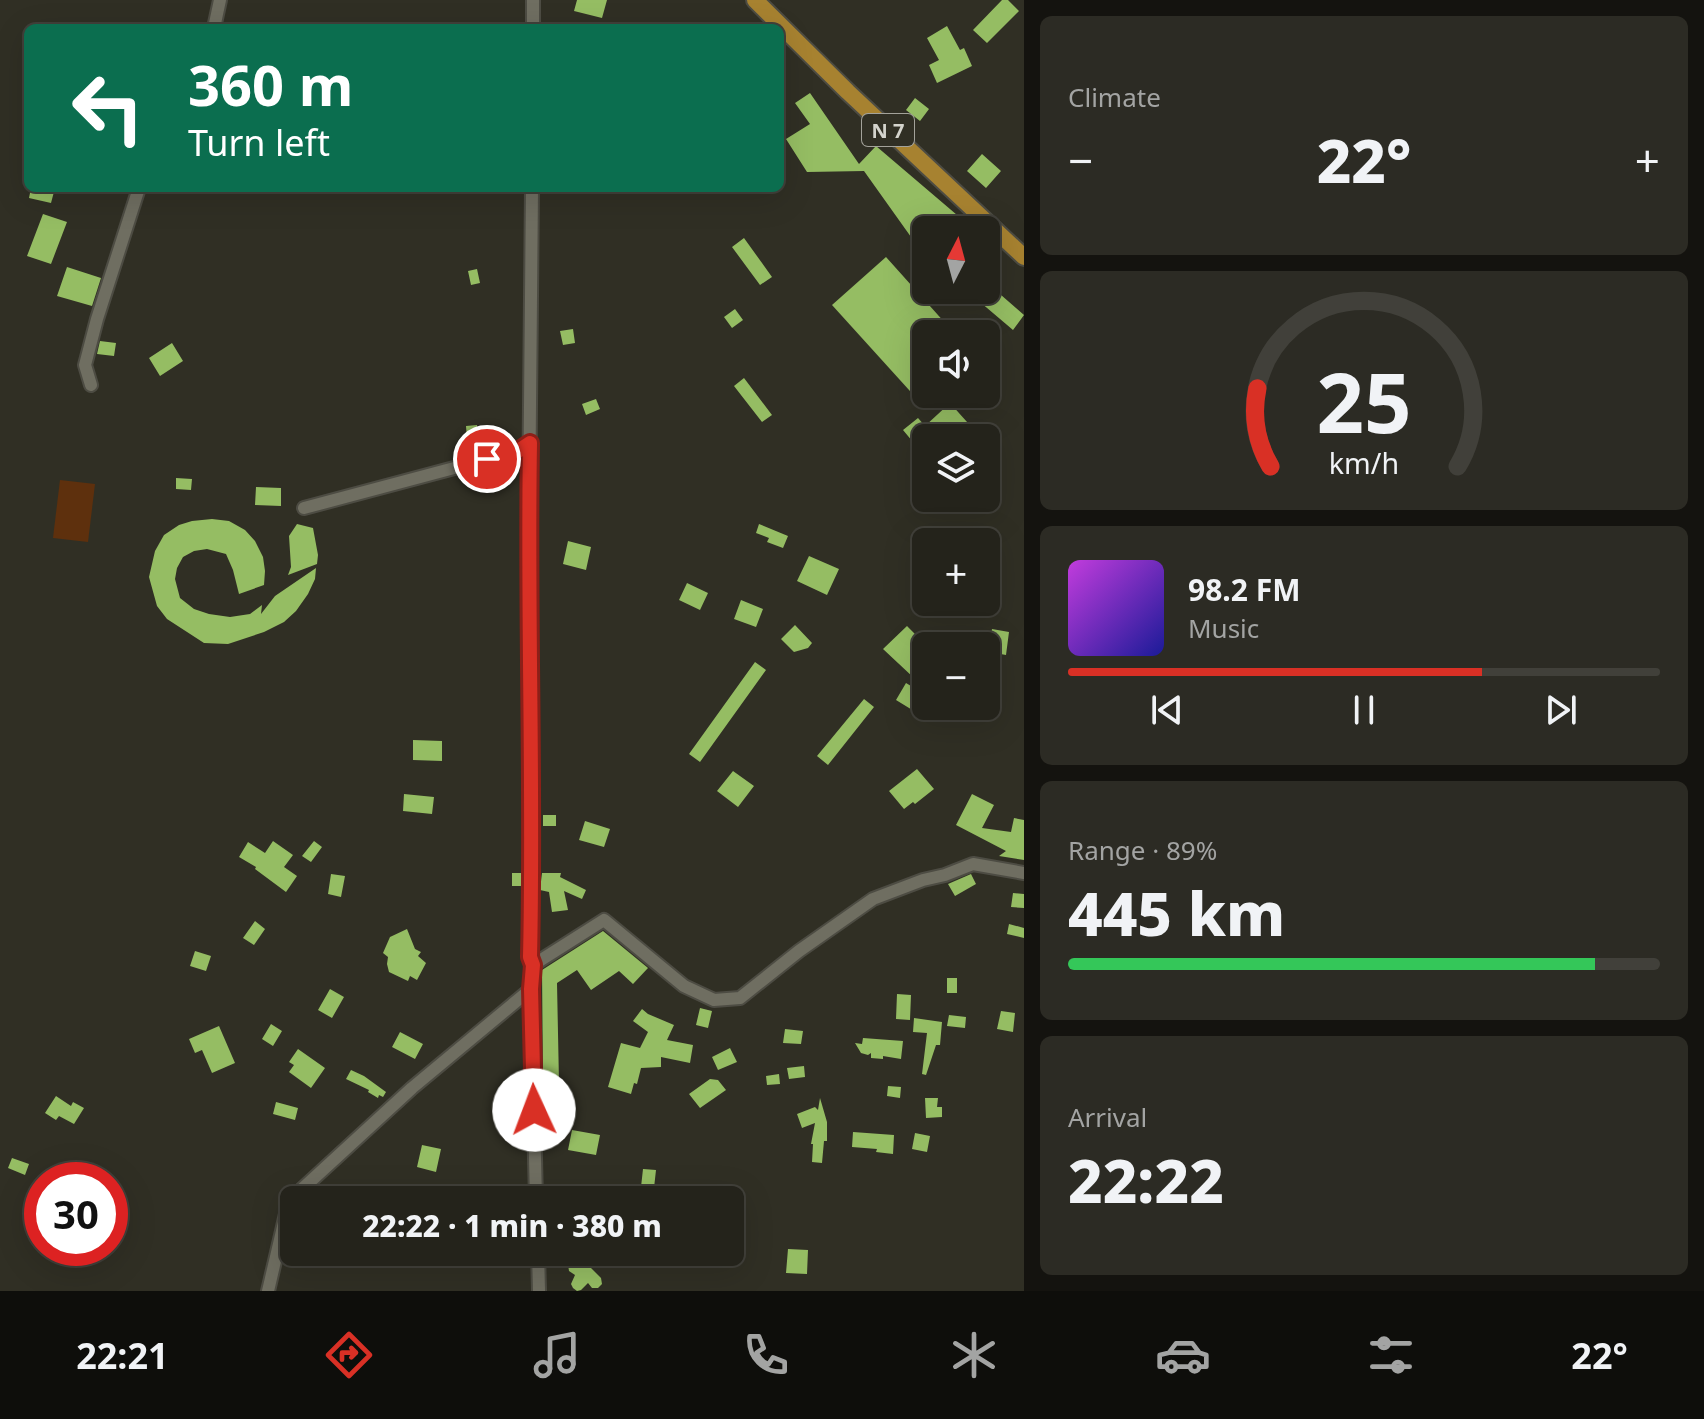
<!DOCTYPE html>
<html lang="en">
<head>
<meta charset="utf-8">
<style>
	:root { --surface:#24231b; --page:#2c2b24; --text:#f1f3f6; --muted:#a3a4a3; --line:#41403a; --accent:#d93025 }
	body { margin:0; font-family:"Noto Sans",sans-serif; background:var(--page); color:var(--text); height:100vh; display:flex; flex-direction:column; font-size:30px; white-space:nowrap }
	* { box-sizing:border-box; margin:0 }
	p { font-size:26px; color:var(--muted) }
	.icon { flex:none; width:44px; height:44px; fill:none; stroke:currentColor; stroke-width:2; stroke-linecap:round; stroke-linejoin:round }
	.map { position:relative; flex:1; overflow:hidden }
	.details { display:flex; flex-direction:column; gap:16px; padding:16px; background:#14130f; width:680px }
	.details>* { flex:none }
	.hud { position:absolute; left:24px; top:24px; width:760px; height:168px; border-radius:12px; box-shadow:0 8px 32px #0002,0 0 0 2px var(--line); background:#0b6e4f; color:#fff; overflow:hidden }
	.needle { width:52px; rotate:6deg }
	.controls { position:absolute; left:912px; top:216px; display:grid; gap:16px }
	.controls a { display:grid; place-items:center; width:88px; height:88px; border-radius:12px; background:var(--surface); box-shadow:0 8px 32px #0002,0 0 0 2px var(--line); font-size:40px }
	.speed { position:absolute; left:24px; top:1162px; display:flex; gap:16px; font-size:40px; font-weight:700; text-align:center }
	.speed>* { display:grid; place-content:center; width:104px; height:104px; border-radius:50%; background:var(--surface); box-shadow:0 8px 32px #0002,0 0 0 2px var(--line); line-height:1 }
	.speed .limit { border:12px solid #d22; background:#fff; color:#111 }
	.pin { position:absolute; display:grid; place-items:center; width:68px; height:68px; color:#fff; margin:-34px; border:4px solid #fff; border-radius:50%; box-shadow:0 2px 8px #0007 }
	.me { position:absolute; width:88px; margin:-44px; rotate:358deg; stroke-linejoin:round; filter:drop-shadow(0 0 6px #0008) }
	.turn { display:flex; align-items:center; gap:28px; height:168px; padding:0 32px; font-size:36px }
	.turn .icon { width:104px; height:104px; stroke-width:2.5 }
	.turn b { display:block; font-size:56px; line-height:68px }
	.big { font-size:60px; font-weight:800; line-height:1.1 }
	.details .card { flex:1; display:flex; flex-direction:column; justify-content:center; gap:12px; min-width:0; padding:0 28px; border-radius:12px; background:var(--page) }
	.details .dial { align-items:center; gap:0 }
	.dial svg { height:208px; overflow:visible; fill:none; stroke:var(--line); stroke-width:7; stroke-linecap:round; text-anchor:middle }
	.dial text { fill:var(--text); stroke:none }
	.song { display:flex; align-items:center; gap:24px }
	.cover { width:96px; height:96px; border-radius:12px; background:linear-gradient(135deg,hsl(290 70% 55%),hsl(240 70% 35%)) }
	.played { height:8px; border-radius:4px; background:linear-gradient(90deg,var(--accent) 70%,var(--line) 70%) }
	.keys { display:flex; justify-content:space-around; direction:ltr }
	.heat { display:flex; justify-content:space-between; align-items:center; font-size:44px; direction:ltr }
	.charge { height:12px; border-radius:6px; background:linear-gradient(90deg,#34c759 89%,var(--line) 0) }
	.trip { position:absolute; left:280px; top:1186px; width:464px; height:80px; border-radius:12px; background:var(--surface); box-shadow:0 8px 32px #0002,0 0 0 2px var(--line); font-weight:800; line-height:80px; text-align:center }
	.tab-bar { display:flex; height:128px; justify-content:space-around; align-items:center; background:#0e0e0b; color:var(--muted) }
	.tab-bar .icon { width:56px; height:56px }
	.tab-bar .current { color:var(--accent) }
	.tab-bar b { font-size:36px; color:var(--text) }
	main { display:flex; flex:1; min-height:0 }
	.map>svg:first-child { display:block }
</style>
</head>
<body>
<main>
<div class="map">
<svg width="1024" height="1291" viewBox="0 0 1024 1291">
	<rect width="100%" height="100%" fill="#302f24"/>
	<!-- green -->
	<path fill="#5e300d" d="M60,480L95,484L88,542L53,538Z"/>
	<!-- building -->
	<path fill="#95bd63" d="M577,0H607L602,18L574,11Z
		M1002,0H1008L1019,11L987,43L973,30Z
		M947,26L960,50L964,48L972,66L937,83L929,65L939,60L927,38Z
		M810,93L859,164L876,146L957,215L911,237L864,171L807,172L786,139L810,124L795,103Z
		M915,98L929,109L920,121L906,110Z
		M982,154L1001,171L986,188L967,171Z
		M31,188H55L51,203L29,198Z
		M43,214L67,222L51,264L27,256Z
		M744,238L772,277L760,285L732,247Z
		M886,257L955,334H926V394L919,401L832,305Z
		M67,267L101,278L92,306L57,296Z
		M477,269L480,283L471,285L468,271Z
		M993,288L1024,315L1013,330L980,302Z
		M735,309L743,320L732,328L724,317Z
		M573,329L575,343L563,345L560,331Z
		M100,341L116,343L114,356L97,354Z
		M172,343L183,361L160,376L149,358Z
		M744,378L772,415L762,422L734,386Z
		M596,399L600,409L586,415L582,404Z
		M950,403L976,432L969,438H951L943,429L931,438H926V442L918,448L903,430L918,418L925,426Z
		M477,425L478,439H467L466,426Z
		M176,478L192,479L191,490L176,489Z
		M256,487L281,488V506L255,505Z
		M212,519L229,521L245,530L255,541L263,557L265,571L264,585L239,594L233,570L226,554L207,549L194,551L183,557L177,568L175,579L180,598L194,609L209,614L230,617L250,614L262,605L261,614L275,596L316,568L315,579L308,594L296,611L284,622L264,632L228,644L204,643L167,619L157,606L149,577L155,551L164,535L179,525L192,521Z
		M297,524L313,528L318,555L317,564L288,575L291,567L289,536Z
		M759,524L788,536L783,548L767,542L769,538L756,533Z
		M568,541L591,547L586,570L563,564Z
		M809,556L839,569L827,595L797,581Z
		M687,583L708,593L700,610L679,600Z
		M741,600L763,609L756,627L734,619Z
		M795,625L812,643L808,648L794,652L781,639Z
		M907,626L922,641L910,653L925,667L914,678L883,649Z
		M992,629L1009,632L1006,655L995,653L991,676H986V646L989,647Z
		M755,662L766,670L700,762L689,754Z
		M906,683L926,695V706H935L927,719L896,700Z
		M864,699L874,707L828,765L817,756Z
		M413,740L442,741V761L413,760Z
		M917,769L934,789L915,804L913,802L904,809L889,791Z
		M733,771L754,786L738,807L717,791Z
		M404,794L434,797L432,814L403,811Z
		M972,794L994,805L982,828L1011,832L1014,818L1024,820V860L999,856L1006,851L956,825Z
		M543,815H556V826H543Z
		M585,821L610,829L604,847L579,840Z
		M273,841L293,855L284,867L297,876L286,892L255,869L256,867L239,857L248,842L265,853Z
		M314,841L322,847L311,862L302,856Z
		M512,873H522V886H512Z
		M542,873H561L560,877L586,890L582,899L564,891L568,910L552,912L549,892L540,890Z
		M331,874L345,876L341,897L328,894Z
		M971,874L976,884L955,896L948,884Z
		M1013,893L1024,894V908L1011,907Z
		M255,921L265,929L254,945L243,938Z
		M1009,924L1024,928V938L1007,934Z
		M407,929L415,949L421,952L418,956L426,963L417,980L410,976L408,981L389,972L387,964L388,957L383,953L390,937Z
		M603,931L648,968L633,984L619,971L591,990L577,970L557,983L559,1083H543L542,970Z
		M195,951L211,956L206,971L190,966Z
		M947,978H957V993H947Z
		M330,989L344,997L332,1018L318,1010Z
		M897,994L911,995L910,1020L896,1019Z
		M700,1008L712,1011L708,1028L696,1025Z
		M642,1009L648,1014L674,1025L667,1040L693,1045L690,1063L661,1057V1067L641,1068L637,1084L634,1083L631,1094L608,1087L621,1043L640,1048L648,1032L633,1021Z
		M1001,1011L1015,1013L1013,1032L997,1029Z
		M949,1015L966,1017L965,1028L947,1026Z
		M914,1018L942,1022L940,1045H936L926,1075L922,1074L927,1033L913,1032Z
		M271,1024L282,1031L273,1046L262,1039Z
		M219,1026L235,1063L212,1073L202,1050L195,1053L189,1039Z
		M785,1029L803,1031L801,1044L783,1043Z
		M400,1032L423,1044L415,1059L392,1047Z
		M863,1038L903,1041L901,1059L883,1056V1059L871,1058V1053L868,1055L861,1053L855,1043L862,1044Z
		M730,1048L737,1062L718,1070L712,1057Z
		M298,1049L325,1068L311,1088L289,1072L294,1065L289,1062Z
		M804,1066L805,1077L789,1079L787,1068Z
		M351,1070L364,1076L386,1092L383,1097L379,1095L378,1098L368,1092L369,1090L346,1079Z
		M779,1074L780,1084L767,1085L766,1076Z
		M710,1079L718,1080L726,1090L700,1108L689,1094Z
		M888,1086L901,1087L900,1098L887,1096Z
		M56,1096L71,1106L73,1102L84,1108L74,1124L59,1116L56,1120L45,1113Z
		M820,1098L827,1122V1141H824L822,1163L812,1162L813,1144H811L815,1123L802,1128L797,1114L815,1107L818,1110Z
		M925,1098H938L937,1107H942V1117L926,1118Z
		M276,1102L298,1108L295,1120L273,1114Z
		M572,1130L600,1135L596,1155L568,1150Z
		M853,1132L894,1135L893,1154L876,1152L877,1149L852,1147Z
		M915,1133L930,1136L927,1152L912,1149Z
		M422,1145L441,1149L436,1172L417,1167Z
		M12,1158L29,1164L25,1175L8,1168Z
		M643,1169L656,1170L654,1188L641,1187Z
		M788,1249L808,1250L807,1274L786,1273Z
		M566,1252H587L593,1262L591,1268L601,1278L602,1284L598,1288H592L588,1283L581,1290L577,1291L573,1288L571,1284L575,1275L569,1271Z"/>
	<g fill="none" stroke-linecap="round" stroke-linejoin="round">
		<!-- minor casing -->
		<g stroke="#4d4c43" stroke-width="16">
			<path id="minor" d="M214,28L220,0
				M533,28V0
				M532,188L529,514L532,825L530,957L533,965L531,989L536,1200
				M91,385L85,365L97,319L139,188
				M304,508L518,451L530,443
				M533,965L604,920L684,986L714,1000L740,998L799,951L873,899L923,880L945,875L973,864L1024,873
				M538,1252L539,1291
				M268,1291L289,1201L412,1088L531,989"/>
		</g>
		<!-- major casing -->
		<g stroke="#4d4c43" stroke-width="20">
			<path id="major" d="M755,0L848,92L1024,257"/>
		</g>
		<!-- minor -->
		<use href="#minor" stroke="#6f6e61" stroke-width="12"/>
		<!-- major -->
		<use href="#major" stroke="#a78230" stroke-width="16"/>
	</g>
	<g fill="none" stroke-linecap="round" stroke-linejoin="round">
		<!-- route casing -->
		<g stroke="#8d1f18" stroke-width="20">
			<path id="route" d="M487,459L518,451L530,443C527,615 534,786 530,957L533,965L531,989L534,1110"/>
		</g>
		<!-- route -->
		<use href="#route" stroke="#d93025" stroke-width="14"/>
	</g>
	<g text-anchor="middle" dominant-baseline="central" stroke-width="8" stroke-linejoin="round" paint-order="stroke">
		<!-- shield labels -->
		<rect fill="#302f24" stroke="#a3a29a" stroke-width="2" x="862" y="114" width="52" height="32" rx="6"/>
		<g font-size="20" font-weight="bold" fill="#d4d4cd">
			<text x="888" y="130">N 7</text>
		</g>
	</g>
</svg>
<div class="controls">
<a><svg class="needle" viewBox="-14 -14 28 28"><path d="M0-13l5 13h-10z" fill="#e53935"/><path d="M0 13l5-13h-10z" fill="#a3a4a3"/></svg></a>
<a><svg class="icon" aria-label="sound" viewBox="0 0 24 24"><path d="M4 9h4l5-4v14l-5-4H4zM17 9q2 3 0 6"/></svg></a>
<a><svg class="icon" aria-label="layers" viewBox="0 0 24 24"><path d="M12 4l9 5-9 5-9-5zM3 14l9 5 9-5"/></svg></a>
<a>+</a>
<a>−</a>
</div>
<div class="speed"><div class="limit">30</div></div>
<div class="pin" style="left:487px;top:459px;background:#d93025"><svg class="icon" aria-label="arrive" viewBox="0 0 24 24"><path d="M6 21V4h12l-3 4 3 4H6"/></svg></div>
<svg class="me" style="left:534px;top:1110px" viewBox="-20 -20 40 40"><circle r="19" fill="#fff"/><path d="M0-13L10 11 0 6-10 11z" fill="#d93025"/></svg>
<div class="trip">22:22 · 1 min · 380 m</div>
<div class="hud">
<div class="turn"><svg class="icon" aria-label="left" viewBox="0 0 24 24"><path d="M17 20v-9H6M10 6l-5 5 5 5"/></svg><div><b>360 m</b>Turn left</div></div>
</div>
</div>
<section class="details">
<div class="card"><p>Climate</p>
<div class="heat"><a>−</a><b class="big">22°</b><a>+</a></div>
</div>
<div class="card dial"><svg viewBox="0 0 100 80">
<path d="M14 69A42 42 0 1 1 86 69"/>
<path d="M14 69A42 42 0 0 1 9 39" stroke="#d93025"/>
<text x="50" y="56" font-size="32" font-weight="700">25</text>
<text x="50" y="72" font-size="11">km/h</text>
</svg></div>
<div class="card">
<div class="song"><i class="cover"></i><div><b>98.2 FM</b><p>Music</p></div></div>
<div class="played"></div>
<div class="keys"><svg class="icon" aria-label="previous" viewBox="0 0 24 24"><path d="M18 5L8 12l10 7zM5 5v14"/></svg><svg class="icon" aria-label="pause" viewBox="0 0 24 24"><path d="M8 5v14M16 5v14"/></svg><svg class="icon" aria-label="next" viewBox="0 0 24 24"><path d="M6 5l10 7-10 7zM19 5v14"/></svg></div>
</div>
<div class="card"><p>Range · 89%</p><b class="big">445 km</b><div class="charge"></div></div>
<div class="card"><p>Arrival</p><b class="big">22:22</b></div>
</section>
</main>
<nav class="tab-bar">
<b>22:21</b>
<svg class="icon current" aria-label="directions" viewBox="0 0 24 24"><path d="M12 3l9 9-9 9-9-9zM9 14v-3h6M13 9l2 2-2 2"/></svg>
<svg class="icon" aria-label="music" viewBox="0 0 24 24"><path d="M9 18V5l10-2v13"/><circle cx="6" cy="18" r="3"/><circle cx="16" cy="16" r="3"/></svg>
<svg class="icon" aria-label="phone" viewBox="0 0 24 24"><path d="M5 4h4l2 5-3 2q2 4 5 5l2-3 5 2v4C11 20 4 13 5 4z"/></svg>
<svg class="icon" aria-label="climate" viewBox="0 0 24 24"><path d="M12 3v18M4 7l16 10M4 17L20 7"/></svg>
<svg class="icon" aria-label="car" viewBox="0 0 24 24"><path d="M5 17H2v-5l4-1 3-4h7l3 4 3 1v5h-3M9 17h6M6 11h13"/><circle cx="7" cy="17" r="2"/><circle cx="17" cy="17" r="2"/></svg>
<svg class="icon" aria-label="filters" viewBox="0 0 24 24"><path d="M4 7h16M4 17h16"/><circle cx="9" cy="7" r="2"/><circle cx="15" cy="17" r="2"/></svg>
<b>22°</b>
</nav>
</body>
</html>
